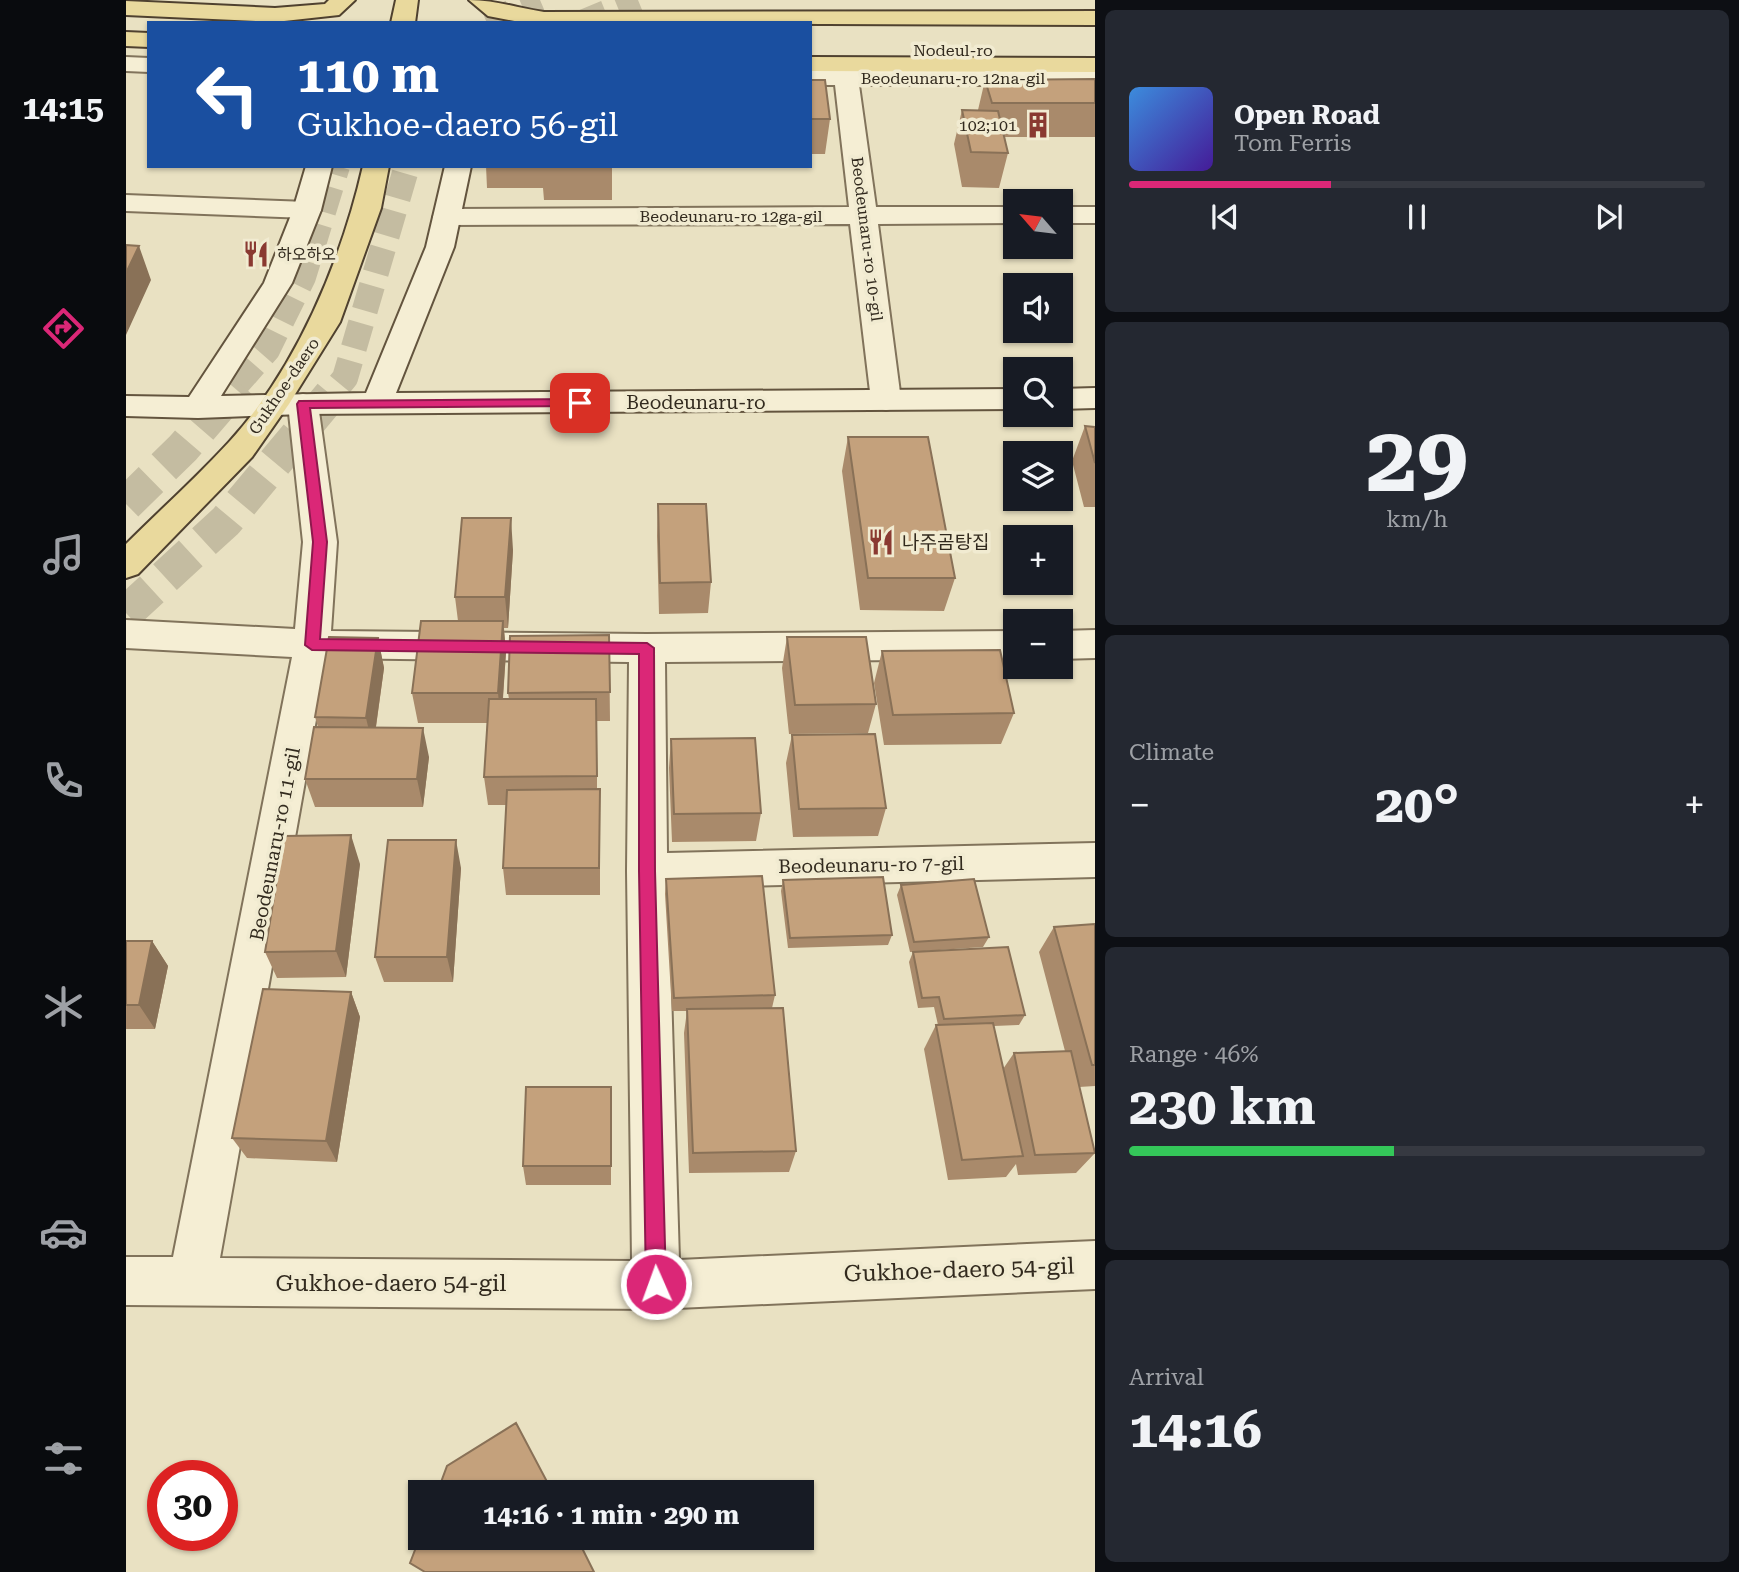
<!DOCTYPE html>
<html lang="en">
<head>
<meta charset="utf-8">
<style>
	:root { --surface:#171b24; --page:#242831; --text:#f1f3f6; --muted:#9ea1a6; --line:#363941; --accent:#db2777 }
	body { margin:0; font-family:"Roboto Serif","Noto Sans KR",serif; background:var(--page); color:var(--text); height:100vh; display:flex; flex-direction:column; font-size:26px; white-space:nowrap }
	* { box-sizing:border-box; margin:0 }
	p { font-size:23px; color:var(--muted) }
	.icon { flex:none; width:38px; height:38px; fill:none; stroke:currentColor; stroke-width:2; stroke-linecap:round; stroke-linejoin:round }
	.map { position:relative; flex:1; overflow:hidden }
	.details { display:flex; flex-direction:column; gap:10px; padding:10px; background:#0d0f14; width:644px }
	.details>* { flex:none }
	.hud { position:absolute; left:21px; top:21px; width:665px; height:147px; border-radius:0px; box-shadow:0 2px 5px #0004; background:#1a4fa0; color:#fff; overflow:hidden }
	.needle { width:46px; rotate:298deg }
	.buttons { position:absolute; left:877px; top:189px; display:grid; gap:14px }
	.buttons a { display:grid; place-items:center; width:70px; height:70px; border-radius:0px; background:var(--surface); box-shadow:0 2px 5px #0004; font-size:35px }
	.speed { position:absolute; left:21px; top:1460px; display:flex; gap:14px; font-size:35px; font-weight:700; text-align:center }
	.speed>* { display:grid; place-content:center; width:91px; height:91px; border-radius:50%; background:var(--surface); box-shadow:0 2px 5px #0004; line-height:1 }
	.speed .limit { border:10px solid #d22; background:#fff; color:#111 }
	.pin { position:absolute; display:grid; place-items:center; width:60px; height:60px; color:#fff; margin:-30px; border-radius:14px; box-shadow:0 4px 10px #0006 }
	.me { position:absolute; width:77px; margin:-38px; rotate:358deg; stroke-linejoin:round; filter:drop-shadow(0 0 5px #0008) }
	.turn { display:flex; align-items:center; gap:24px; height:147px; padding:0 35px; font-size:32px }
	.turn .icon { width:91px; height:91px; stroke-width:2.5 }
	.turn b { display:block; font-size:49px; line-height:60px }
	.big { font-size:52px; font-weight:700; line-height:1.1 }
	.details .tile { flex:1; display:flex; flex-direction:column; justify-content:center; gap:10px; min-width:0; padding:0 24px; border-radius:10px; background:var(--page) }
	.details .dial { align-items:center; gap:0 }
	.dial b { font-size:91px; line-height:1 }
	.song { display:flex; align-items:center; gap:21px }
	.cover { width:84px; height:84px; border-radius:10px; background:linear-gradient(135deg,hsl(210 70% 55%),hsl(260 70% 35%)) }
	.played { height:7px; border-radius:4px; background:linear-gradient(90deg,var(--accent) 35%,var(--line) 35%) }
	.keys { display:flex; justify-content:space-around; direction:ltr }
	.heat { display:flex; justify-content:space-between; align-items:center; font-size:38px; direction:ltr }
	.charge { height:10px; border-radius:5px; background:linear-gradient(90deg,#34c759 46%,var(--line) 0) }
	.trip { position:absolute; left:282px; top:1480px; width:406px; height:70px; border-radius:0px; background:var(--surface); box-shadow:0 2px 5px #0004; font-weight:700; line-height:70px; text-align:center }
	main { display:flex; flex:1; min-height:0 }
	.tabs { display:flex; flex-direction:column; width:126px; justify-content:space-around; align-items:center; background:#090b0e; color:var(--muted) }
	.tabs .icon { width:49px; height:49px }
	.tabs .current { color:var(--accent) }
	.tabs b { font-size:32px; color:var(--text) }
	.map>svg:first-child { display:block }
</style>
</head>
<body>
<main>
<nav class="tabs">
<b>14:15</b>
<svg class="icon current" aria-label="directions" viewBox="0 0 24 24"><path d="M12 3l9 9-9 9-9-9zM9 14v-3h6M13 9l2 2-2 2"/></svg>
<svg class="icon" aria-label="music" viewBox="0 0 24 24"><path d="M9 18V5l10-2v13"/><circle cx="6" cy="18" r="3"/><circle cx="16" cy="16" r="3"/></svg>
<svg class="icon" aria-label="phone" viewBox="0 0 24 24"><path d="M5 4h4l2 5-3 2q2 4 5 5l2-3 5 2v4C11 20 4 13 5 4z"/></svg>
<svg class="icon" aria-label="climate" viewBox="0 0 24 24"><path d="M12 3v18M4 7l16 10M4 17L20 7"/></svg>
<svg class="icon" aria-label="car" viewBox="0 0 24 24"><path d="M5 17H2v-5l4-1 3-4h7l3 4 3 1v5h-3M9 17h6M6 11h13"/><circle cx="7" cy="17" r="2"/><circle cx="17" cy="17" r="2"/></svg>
<svg class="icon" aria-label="filters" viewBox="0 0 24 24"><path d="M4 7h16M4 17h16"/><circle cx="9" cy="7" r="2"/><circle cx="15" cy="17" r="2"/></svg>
</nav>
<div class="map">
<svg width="969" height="1572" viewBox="0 0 969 1572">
	<rect width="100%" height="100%" fill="#e9e1c2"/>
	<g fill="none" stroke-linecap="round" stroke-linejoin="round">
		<!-- trunk-tunnel-far1 -->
		<path stroke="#c4bca1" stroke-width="26" stroke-dasharray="26 13" stroke-linecap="butt" d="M361,23L414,0
			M456,23L512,0
			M111,384L141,350L177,277L211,166
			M214,384L219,378L281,166"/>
		<!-- trunk-tunnel -->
		<path stroke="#c4bca1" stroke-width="35" stroke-dasharray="35 18" stroke-linecap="butt" d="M0,504L57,448L113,383
			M0,613L100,521L215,383"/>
		<!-- minor casing -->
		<g stroke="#81735b" stroke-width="4">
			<path id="minor" d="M0,57L23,58V72L0,71Z
				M684,71H969V85H733L750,207H889V223L752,224L775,400L771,407L760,410L749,407L745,400L724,224L321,225L311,223L307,217L311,211L321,209L723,207L709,85H684Z
				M0,195L181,202L191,204L195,210L191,216L181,218L0,211Z
				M934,207H969V223H934Z
				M177,394L188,397L192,404L211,542L205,631L521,634L889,631V659L539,662L541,853L969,843V877L542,888L553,1260L969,1241V1289L530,1309L0,1305V1257H47L166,657L0,648V620L169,629L177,542L162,404L166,397ZM201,658L503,662L501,871L506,1261L94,1258Z
				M969,630V658L934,659V631Z"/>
		</g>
		<!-- secondary casing -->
		<g stroke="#63543e" stroke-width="4">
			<path id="secondary" d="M180,166H206L195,210L166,283L95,396L240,393L300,247L319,166H345L328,247L270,393L889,389V409L177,414L72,418L0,416V396L63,397L138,283L167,210Z
				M969,388V408L934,409V389Z"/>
		</g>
		<!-- primary casing -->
		<g stroke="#4f412f" stroke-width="4">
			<path id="primary" d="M203,0H229L213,15L149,22L0,15V1L149,8L199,4Z
				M270,0H292L289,23H265Z
				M343,0C369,0 392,8 418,12L969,11V25L399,23L362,16Z
				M0,32L23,33V47L0,46Z
				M684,57L969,58V72L684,71Z
				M237,166H263L255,208L214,322L163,404L126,457L12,574L0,578V544C34,510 70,478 103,442C170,369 215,262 237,166Z"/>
		</g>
		<!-- minor -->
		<use href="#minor" fill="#f5eed4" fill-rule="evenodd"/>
		<!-- secondary -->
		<use href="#secondary" fill="#f5eed4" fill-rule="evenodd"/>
		<!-- primary -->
		<use href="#primary" fill="#e9d99d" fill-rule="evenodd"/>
	</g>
	<!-- wall -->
	<path fill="#a98a6b" d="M969,79V137H878L882,153L873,188L836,187L828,144L836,110H852L859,80Z
		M684,80L704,119L699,154H684Z
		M360,166H486V200H418L417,188H361Z
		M959,426L969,427V507H958L946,461Z
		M722,437L829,578L818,611L734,610L716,471Z
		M532,504L585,582L582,613L533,614L531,536Z
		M387,550L382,628H378L380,652L377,699H383L382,693L483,635L484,721H471V789H474V895H380L377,868L380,805H362L358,777L361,723H292L286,693L332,621L329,597Z
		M661,637L750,704L742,733L663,734L656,668Z
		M252,638L258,668L250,727L303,757L297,807H189L179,779L192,727L189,717Z
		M756,651L888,713L875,744L758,745L748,683Z
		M666,735L760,808L752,836L667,837L660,763Z
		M545,739L635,813L630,841L546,842L543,768Z
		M234,864L220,977L151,978L139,952Z
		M335,868L327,982H258L249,957Z
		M540,879L649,995L646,1008L670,1151L663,1172L563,1173L558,1033L561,1011H546L539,894Z
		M657,880L766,935L762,945L662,948L655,891Z
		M775,885L863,937L857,947L784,952L771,895Z
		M969,924V1086L953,1087L969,1153L950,1173L892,1175L890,1164L880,1177L822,1180L798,1049L810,1025H812L808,1007L792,1008L783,962L787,952L899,1015L893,1025L868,1026L877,1069L888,1053L939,1051L913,952L928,927Z
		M0,941H26L42,966L29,1029H0Z
		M225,992L234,1017L211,1162L121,1158L106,1138Z
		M485,1087V1185H400L397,1166Z"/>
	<!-- shaded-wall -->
	<path fill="#897157" d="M13,246L25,280L0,335V273Z
		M385,518L387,550L382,628L379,597Z
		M377,621L380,652L375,723L372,693Z
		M252,638L258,668L247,747L240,718Z
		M297,728L303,757L297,807L291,779Z
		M225,835L234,864L220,977L210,951Z
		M330,840L335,868L327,982L321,957Z
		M26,941L42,966L29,1029L13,1005Z
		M225,992L234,1017L211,1162L200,1141Z"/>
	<!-- building -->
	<path fill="#c4a17c" stroke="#897157" stroke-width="2" d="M969,79V103H866L859,80Z
		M684,80H699L704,119H684Z
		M836,110L872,111L882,153L845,152Z
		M0,245L13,246L0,273Z
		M959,426L969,427V463Z
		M722,437H802L829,578H742Z
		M532,504H580L585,582L534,583Z
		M336,518H385L379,597H329Z
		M295,621H377L372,693H286Z
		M483,635L484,692L382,693L384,636Z
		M203,637L252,638L240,718L189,717Z
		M661,637H740L750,704L669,705Z
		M874,650L888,713L767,715L756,651Z
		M363,699H470L471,776L358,777Z
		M188,727L297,728L291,779H179Z
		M749,734L760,808L673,809L666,735Z
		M629,738L635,813L548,814L545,739Z
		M474,789L473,868H377L381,790Z
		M225,835L210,951L139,952L158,836Z
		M262,840H330L321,957H249Z
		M636,876L649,995L548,998L540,879Z
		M757,877L766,935L664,938L657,880Z
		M848,879L863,937L788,942L775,885Z
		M969,924V1065H966L928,927Z
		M0,941H26L13,1005H0Z
		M882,947L899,1015L818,1019L813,997L796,998L787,952Z
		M137,989L225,992L200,1141L106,1138Z
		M657,1008L670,1151L567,1153L561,1009Z
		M867,1023L897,1156L836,1160L810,1025Z
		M945,1051L969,1153L909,1155L888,1053Z
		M400,1087H485V1166H397Z
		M390,1423L427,1493H311L321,1466Z
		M294,1537L451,1538L468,1572H299L284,1563Z"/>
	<!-- route -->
	<path fill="#db2777" stroke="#8e194d" stroke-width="2" d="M454,399L460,403L458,406L184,408L201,542L194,639L521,643L528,648L529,871L540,1284L537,1292L530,1294L523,1292L520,1284L513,871V654L186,650L179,645L187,542L171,404L173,401Z"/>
	<!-- icons -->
	<defs>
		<g id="building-bare" transform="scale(2.1)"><path d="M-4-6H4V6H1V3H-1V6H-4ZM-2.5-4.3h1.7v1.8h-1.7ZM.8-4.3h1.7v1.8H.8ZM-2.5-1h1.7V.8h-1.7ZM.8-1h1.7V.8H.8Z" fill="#8a3931" stroke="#f1ebd1" stroke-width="2.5" paint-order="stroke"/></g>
		<g id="restaurant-bare" transform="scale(2.1)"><path d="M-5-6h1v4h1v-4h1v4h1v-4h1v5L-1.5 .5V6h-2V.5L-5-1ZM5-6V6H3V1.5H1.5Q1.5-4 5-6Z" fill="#8a3931" stroke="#f1ebd1" stroke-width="2.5" paint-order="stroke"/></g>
	</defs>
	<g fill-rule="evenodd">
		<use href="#building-bare" x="912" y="125"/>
		<use href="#restaurant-bare" x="130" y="254"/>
		<use href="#restaurant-bare" x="755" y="542"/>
	</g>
	<g text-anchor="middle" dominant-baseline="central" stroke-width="7" stroke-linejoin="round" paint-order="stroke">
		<!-- far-street labels -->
		<g font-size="16" fill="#322a1e" stroke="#f1ebd1">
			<text x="827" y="50">Nodeul-ro</text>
			<text x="827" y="78">Beodeunaru-ro 12na-gil</text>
			<text x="605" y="216">Beodeunaru-ro 12ga-gil</text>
			<text transform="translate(741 239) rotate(83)">Beodeunaru-ro 10-gil</text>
			<text transform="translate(158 386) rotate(-56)">Gukhoe-daero</text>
		</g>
		<!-- far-poi labels -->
		<g font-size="16" fill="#322a1e" stroke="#f1ebd1" text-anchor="end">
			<text x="891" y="125">102;101</text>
			<text x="151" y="254" text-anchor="start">하오하오</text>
		</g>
		<!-- street labels -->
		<g font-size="19" fill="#322a1e" stroke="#f1ebd1">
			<text x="570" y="402">Beodeunaru-ro</text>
			<text transform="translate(149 844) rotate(-79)">Beodeunaru-ro 11-gil</text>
			<text transform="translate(745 865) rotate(-1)">Beodeunaru-ro 7-gil</text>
		</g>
		<!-- poi labels -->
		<g font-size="19" fill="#322a1e" stroke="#f1ebd1" text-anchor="start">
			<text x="776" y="542">나주곰탕집</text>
		</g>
		<!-- near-street labels -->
		<g font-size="23" fill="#322a1e" stroke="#f1ebd1">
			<text transform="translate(833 1270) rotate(-2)">Gukhoe-daero 54-gil</text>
			<text x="265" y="1283">Gukhoe-daero 54-gil</text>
		</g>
	</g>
</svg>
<div class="buttons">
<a><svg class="needle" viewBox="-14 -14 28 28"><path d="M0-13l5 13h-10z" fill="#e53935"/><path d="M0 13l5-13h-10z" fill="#9ea1a6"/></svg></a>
<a><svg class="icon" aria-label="sound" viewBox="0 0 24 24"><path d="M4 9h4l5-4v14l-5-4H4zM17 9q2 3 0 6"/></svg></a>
<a><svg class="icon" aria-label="search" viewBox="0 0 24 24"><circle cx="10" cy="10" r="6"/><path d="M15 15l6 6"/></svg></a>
<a><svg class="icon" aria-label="layers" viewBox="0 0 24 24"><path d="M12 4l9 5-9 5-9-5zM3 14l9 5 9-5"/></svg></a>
<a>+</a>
<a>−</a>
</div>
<div class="speed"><div class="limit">30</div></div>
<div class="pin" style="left:454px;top:403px;background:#d93025"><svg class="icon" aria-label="arrive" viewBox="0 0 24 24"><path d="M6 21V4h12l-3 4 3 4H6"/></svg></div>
<svg class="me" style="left:530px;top:1284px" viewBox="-20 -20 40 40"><circle r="17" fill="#db2777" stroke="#fff" stroke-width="3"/><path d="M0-11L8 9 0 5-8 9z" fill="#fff"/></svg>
<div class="trip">14:16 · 1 min · 290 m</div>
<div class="hud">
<div class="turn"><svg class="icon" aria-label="left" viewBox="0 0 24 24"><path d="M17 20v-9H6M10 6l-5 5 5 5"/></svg><div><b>110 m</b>Gukhoe-daero 56-gil</div></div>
</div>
</div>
<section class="details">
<div class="tile">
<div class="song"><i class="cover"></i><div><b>Open Road</b><p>Tom Ferris</p></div></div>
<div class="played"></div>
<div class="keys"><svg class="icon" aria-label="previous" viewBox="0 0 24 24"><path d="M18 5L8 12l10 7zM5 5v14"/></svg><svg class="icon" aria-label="pause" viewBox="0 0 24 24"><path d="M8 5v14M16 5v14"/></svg><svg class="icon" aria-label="next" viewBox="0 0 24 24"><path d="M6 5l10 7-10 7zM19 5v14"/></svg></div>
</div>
<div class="tile dial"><b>29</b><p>km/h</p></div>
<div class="tile"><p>Climate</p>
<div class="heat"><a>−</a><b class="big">20°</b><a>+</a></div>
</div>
<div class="tile"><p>Range · 46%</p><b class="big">230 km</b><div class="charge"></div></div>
<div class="tile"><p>Arrival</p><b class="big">14:16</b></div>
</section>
</main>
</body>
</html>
